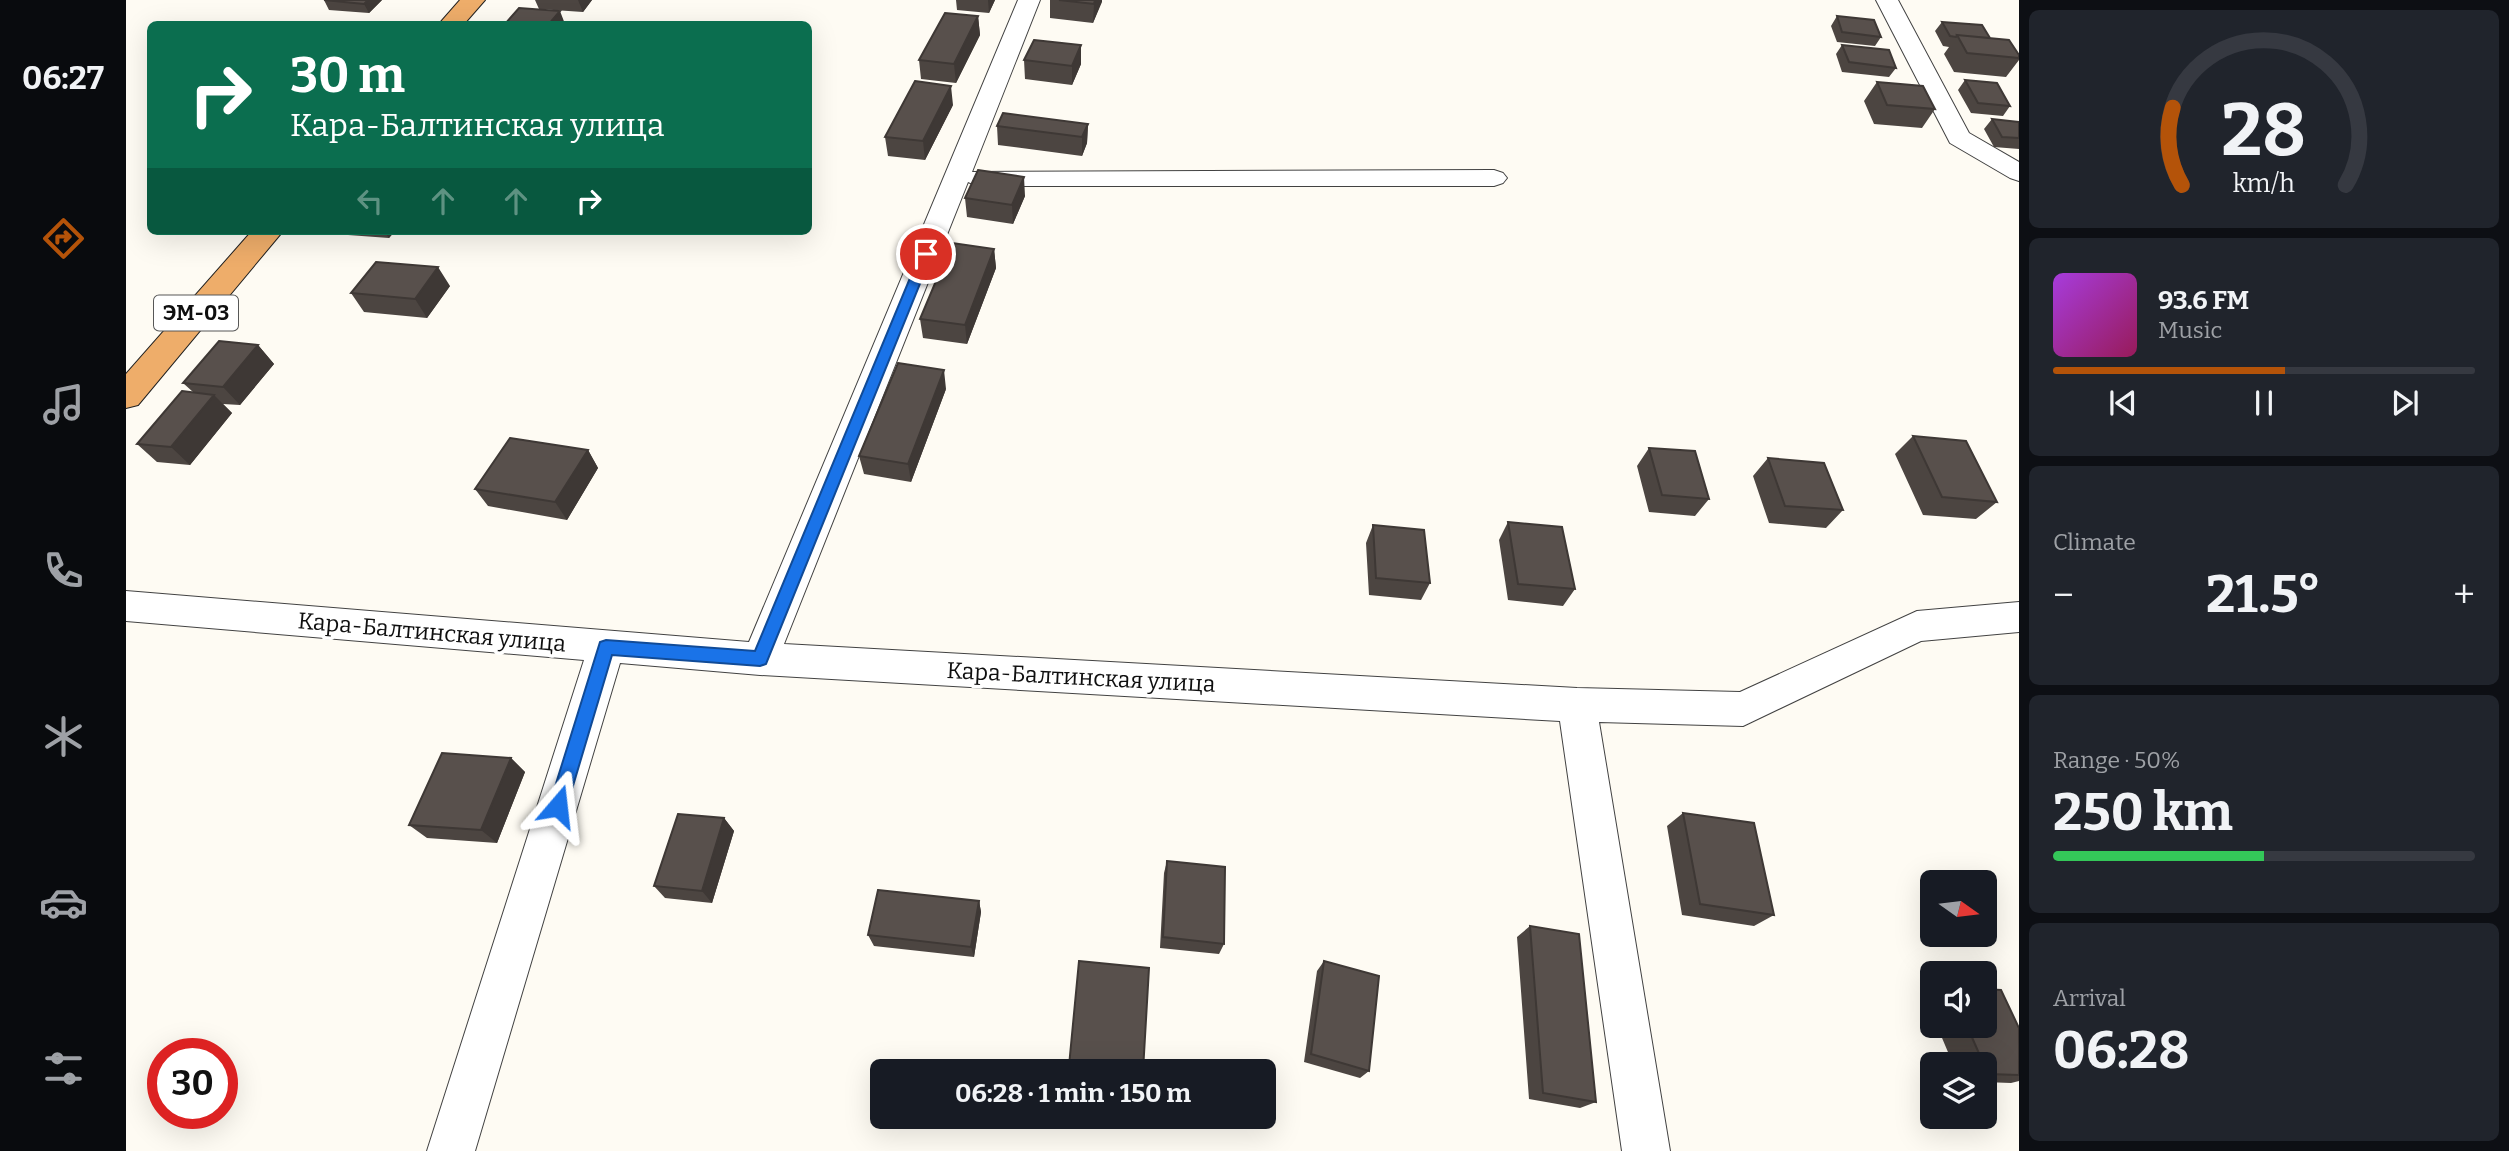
<!DOCTYPE html>
<html lang="en">
<head>
<meta charset="utf-8">
<style>
	:root { --surface:#171b24; --page:#20242c; --text:#f1f3f6; --muted:#9ea1a6; --line:#363941; --accent:#b45309 }
	body { margin:0; font-family:Bitter,serif; background:var(--page); color:var(--text); height:100vh; display:flex; flex-direction:column; font-size:26px; white-space:nowrap }
	* { box-sizing:border-box; margin:0 }
	p { font-size:23px; color:var(--muted) }
	.icon { flex:none; width:38px; height:38px; fill:none; stroke:currentColor; stroke-width:2; stroke-linecap:round; stroke-linejoin:round }
	.map { position:relative; flex:1; overflow:hidden }
	.panel { display:flex; flex-direction:column; gap:10px; padding:10px; background:#0d0f14; width:490px }
	.panel>* { flex:none }
	.guide { position:absolute; left:21px; top:21px; width:665px; height:214px; border-radius:10px; box-shadow:0 7px 28px #0002; background:#0b6e4f; color:#fff; overflow:hidden }
	.needle { width:46px; rotate:104deg }
	.fabs { position:absolute; left:1794px; top:870px; display:grid; gap:14px }
	.fabs a { display:grid; place-items:center; width:77px; height:77px; border-radius:10px; background:var(--surface); box-shadow:0 7px 28px #0002; font-size:35px }
	.speed { position:absolute; left:21px; top:1038px; display:flex; gap:14px; font-size:35px; font-weight:700; text-align:center }
	.speed>* { display:grid; place-content:center; width:91px; height:91px; border-radius:50%; background:var(--surface); box-shadow:0 7px 28px #0002; line-height:1 }
	.speed .limit { border:10px solid #d22; background:#fff; color:#111 }
	.pin { position:absolute; display:grid; place-items:center; width:60px; height:60px; color:#fff; margin:-30px; border:4px solid #fff; border-radius:50%; box-shadow:0 2px 7px #0007 }
	.me { position:absolute; width:77px; margin:-38px; rotate:17deg; stroke-linejoin:round; filter:drop-shadow(0 0 5px #0008) }
	.turn { display:flex; align-items:center; gap:24px; height:147px; padding:0 28px; font-size:32px }
	.turn .icon { width:91px; height:91px; stroke-width:2.5 }
	.turn b { display:block; font-size:49px; line-height:60px }
	.lanes { display:flex; align-items:center; height:66px; padding:0 28px; background:#0003; justify-content:center; gap:35px; direction:ltr }
	.lanes .off { opacity:.35 }
	.big { font-size:52px; font-weight:700; line-height:1.1 }
	.panel .widget { flex:1; display:flex; flex-direction:column; justify-content:center; gap:10px; min-width:0; padding:0 24px; border-radius:10px; background:var(--page) }
	.panel .dial { align-items:center; gap:0 }
	.dial svg { height:182px; overflow:visible; fill:none; stroke:var(--line); stroke-width:7; stroke-linecap:round; text-anchor:middle }
	.dial text { fill:var(--text); stroke:none }
	.song { display:flex; align-items:center; gap:21px }
	.cover { width:84px; height:84px; border-radius:10px; background:linear-gradient(135deg,hsl(280 70% 55%),hsl(330 70% 35%)) }
	.played { height:7px; border-radius:4px; background:linear-gradient(90deg,var(--accent) 55%,var(--line) 55%) }
	.keys { display:flex; justify-content:space-around; direction:ltr }
	.heat { display:flex; justify-content:space-between; align-items:center; font-size:38px; direction:ltr }
	.charge { height:10px; border-radius:5px; background:linear-gradient(90deg,#34c759 50%,var(--line) 0) }
	.trip { position:absolute; left:744px; top:1059px; width:406px; height:70px; border-radius:10px; background:var(--surface); box-shadow:0 7px 28px #0002; font-weight:700; line-height:70px; text-align:center }
	main { display:flex; flex:1; min-height:0 }
	.tab-bar { display:flex; flex-direction:column; width:126px; justify-content:space-around; align-items:center; background:#090b0e; color:var(--muted) }
	.tab-bar .icon { width:49px; height:49px }
	.tab-bar .selected { color:var(--accent) }
	.tab-bar b { font-size:32px; color:var(--text) }
	.map>svg:first-child { display:block }
</style>
</head>
<body>
<main>
<nav class="tab-bar">
<b>06:27</b>
<svg class="icon selected" aria-label="directions" viewBox="0 0 24 24"><path d="M12 3l9 9-9 9-9-9zM9 14v-3h6M13 9l2 2-2 2"/></svg>
<svg class="icon" aria-label="music" viewBox="0 0 24 24"><path d="M9 18V5l10-2v13"/><circle cx="6" cy="18" r="3"/><circle cx="16" cy="16" r="3"/></svg>
<svg class="icon" aria-label="phone" viewBox="0 0 24 24"><path d="M5 4h4l2 5-3 2q2 4 5 5l2-3 5 2v4C11 20 4 13 5 4z"/></svg>
<svg class="icon" aria-label="climate" viewBox="0 0 24 24"><path d="M12 3v18M4 7l16 10M4 17L20 7"/></svg>
<svg class="icon" aria-label="car" viewBox="0 0 24 24"><path d="M5 17H2v-5l4-1 3-4h7l3 4 3 1v5h-3M9 17h6M6 11h13"/><circle cx="7" cy="17" r="2"/><circle cx="17" cy="17" r="2"/></svg>
<svg class="icon" aria-label="filters" viewBox="0 0 24 24"><path d="M4 7h16M4 17h16"/><circle cx="9" cy="7" r="2"/><circle cx="15" cy="17" r="2"/></svg>
</nav>
<div class="map">
<svg width="1893" height="1151" viewBox="0 0 1893 1151">
	<rect width="100%" height="100%" fill="#fefbf3"/>
	<g fill="none" stroke-linecap="round" stroke-linejoin="round">
		<!-- minor casing -->
		<g stroke="#424242" stroke-width="2">
			<path id="minor" d="M892,0H914L846,172L1368,170L1377,173L1381,178L1377,183L1368,186H852L842,182L658,644L1451,688L1614,692L1791,611L1893,602V632L1795,641L1617,726L1473,722L1544,1151H1496L1434,721L634,675L494,663L349,1151H301L458,660L0,621V591L623,642Z
				M1750,0H1772L1843,133L1893,162V181L1884,178L1824,143Z"/>
		</g>
		<!-- trunk casing -->
		<g stroke="#202020" stroke-width="2">
			<path id="trunk" d="M334,0H359L338,24H313Z
				M126,231H157L12,405L0,408V374Z"/>
		</g>
		<!-- minor -->
		<use href="#minor" fill="#fff" fill-rule="evenodd"/>
		<!-- trunk -->
		<use href="#trunk" fill="#eead6a" fill-rule="evenodd"/>
	</g>
	<!-- wall -->
	<path fill="#4c4541" d="M198,0H256L243,13L203,10Z
		M409,0H466L457,12L413,9Z
		M830,0H869L863,13L831,10Z
		M924,0H976L967,23L924,18Z
		M852,16L854,35L830,83L795,79L793,60Z
		M1711,16L1755,37L1749,46L1711,42L1705,26Z
		M1816,22L1864,38L1893,55V60L1880,77L1828,72L1818,54L1823,47L1817,46L1809,31Z
		M955,45V64L946,85L899,79L898,60Z
		M1716,45L1770,68L1763,77L1716,72L1710,54Z
		M1839,80L1884,106L1877,116L1845,113L1832,90Z
		M1751,82L1809,109L1796,128L1748,124L1738,101Z
		M827,105L799,160L762,156L759,137Z
		M1866,119L1893,122V149L1868,147L1858,129Z
		M962,124L961,143L956,156L872,145L871,126Z
		M899,196L887,224L841,217L839,198Z
		M220,231H269L263,238L222,235Z
		M868,249L870,268L841,344L797,338L794,319Z
		M324,286L301,318L238,312L225,293Z
		M132,345L148,364L114,405L97,404L106,413L64,465L31,462L11,444L67,392L57,383Z
		M820,389L785,482L738,474L733,456Z
		M1787,436L1871,502L1850,519L1797,515L1769,454Z
		M1523,448L1583,499L1569,516L1523,512L1511,466Z
		M462,450L472,468L441,520L362,506L349,489Z
		M1642,458L1717,510L1700,528L1643,523L1627,476Z
		M1382,522L1449,589L1437,606L1382,600L1373,540Z
		M1247,525L1304,583L1295,600L1243,595L1240,543Z
		M385,758L399,772L371,843L301,838L283,825Z
		M1557,813L1648,915L1628,926L1556,915L1541,826Z
		M598,818L608,831L586,903L539,898L528,886Z
		M1041,861L1098,944L1093,954L1034,948L1038,873Z
		M853,901L855,912L848,957L748,946L742,935Z
		M1404,926L1470,1102L1454,1108L1403,1099L1391,937Z
		M1198,961L1243,1071L1234,1078L1178,1062L1191,971Z
		M1806,995V1014L1799,997Z
		M1811,1026H1858L1893,1028V1081L1885,1083L1858,1082V1064H1827Z
		M943,1066L1017,1071H943Z"/>
	<!-- shaded-wall -->
	<path fill="#3e3835" d="M242,0H256L243,13L238,4Z
		M452,0H466L457,12Z
		M862,0H869L863,13Z
		M969,0H976V2L967,23L968,4Z
		M434,11L439,24H423Z
		M852,16L854,35L830,83L828,64Z
		M955,45V64L946,85V66Z
		M825,86L827,105L799,160L797,141Z
		M962,124L961,143L956,156V137Z
		M898,177L899,196L887,224L886,205Z
		M258,231H269L263,238Z
		M868,249L870,268L841,344L839,325Z
		M312,267L324,286L301,318L289,299Z
		M132,345L148,364L114,405L97,387Z
		M818,370L820,389L785,482L782,464Z
		M88,395L106,413L64,465L45,447Z
		M462,450L472,468L441,520L429,502Z
		M385,758L399,772L371,843L355,830Z
		M598,818L608,831L586,903L576,891Z
		M853,901L855,912L848,957L845,947Z"/>
	<!-- building -->
	<path fill="#58504c" stroke="#3e3835" stroke-width="2" d="M198,0H242L238,4Z
		M933,0H969L968,4Z
		M393,8L434,11L423,24H379Z
		M819,13L852,16L828,64L793,60Z
		M1711,16L1748,20L1755,37L1716,32Z
		M1816,22L1856,25L1864,38L1831,35L1830,37L1824,36Z
		M1831,35L1883,40L1893,55V58L1841,53Z
		M908,40L955,45L946,66L898,60Z
		M1716,45L1763,50L1770,68L1723,62Z
		M1839,80L1871,83L1884,106L1852,103Z
		M789,81L825,86L797,141L759,137Z
		M1751,82L1797,86L1809,109L1761,105Z
		M877,113L962,124L956,137L871,126Z
		M1866,119L1893,122V138L1876,137Z
		M852,170L898,177L886,205L839,198Z
		M826,243L868,249L839,325L794,319Z
		M250,262L312,267L289,299L225,293Z
		M93,341L132,345L97,387L57,383Z
		M772,363L818,370L782,464L733,456Z
		M56,391L88,395L45,447L11,444Z
		M1787,436L1840,441L1871,502L1816,497Z
		M384,438L462,450L429,502L349,489Z
		M1523,448L1569,451L1583,499L1536,495Z
		M1642,458L1698,463L1717,510L1659,506Z
		M1382,522L1436,527L1449,589L1392,584Z
		M1247,525L1298,530L1304,583L1250,578Z
		M316,753L385,758L355,830L283,825Z
		M1557,813L1628,823L1648,915L1574,904Z
		M552,814L598,818L576,891L528,886Z
		M1041,861L1099,867L1098,944L1037,937Z
		M752,890L853,901L845,947L742,935Z
		M1404,926L1453,934L1470,1102L1417,1093Z
		M953,961L1023,968L1017,1071H985L943,1066Z
		M1198,961L1253,976L1243,1071L1185,1054Z
		M1858,989L1875,990L1893,1028V1075L1862,1074L1841,1026H1858Z"/>
	<!-- route -->
	<path fill="#1a73e8" stroke="#114b97" stroke-width="2" d="M800,250L806,254L640,664L634,666L486,655L441,806L438,812L432,815L425,812L423,806L474,642L480,640L629,651L794,254Z"/>
	<g text-anchor="middle" dominant-baseline="central" stroke-width="7" stroke-linejoin="round" paint-order="stroke">
		<!-- shield labels -->
		<rect fill="#fff" stroke="#575757" stroke-width="2" x="28" y="295.5" width="84" height="35" rx="5"/>
		<g font-size="21" font-weight="bold" fill="#0f0f0f">
			<text x="70" y="313">ЭМ-03</text>
		</g>
		<!-- street labels -->
		<g font-size="23" fill="#0f0f0f" stroke="#fff">
			<text transform="translate(306 632) rotate(5)">Кара-Балтинская улица</text>
			<text transform="translate(955 677) rotate(3)">Кара-Балтинская улица</text>
		</g>
	</g>
</svg>
<div class="fabs">
<a><svg class="needle" viewBox="-14 -14 28 28"><path d="M0-13l5 13h-10z" fill="#e53935"/><path d="M0 13l5-13h-10z" fill="#9ea1a6"/></svg></a>
<a><svg class="icon" aria-label="sound" viewBox="0 0 24 24"><path d="M4 9h4l5-4v14l-5-4H4zM17 9q2 3 0 6"/></svg></a>
<a><svg class="icon" aria-label="layers" viewBox="0 0 24 24"><path d="M12 4l9 5-9 5-9-5zM3 14l9 5 9-5"/></svg></a>
</div>
<div class="speed"><div class="limit">30</div></div>
<div class="pin" style="left:800px;top:254px;background:#d93025"><svg class="icon" aria-label="arrive" viewBox="0 0 24 24"><path d="M6 21V4h12l-3 4 3 4H6"/></svg></div>
<svg class="me" style="left:432px;top:806px" viewBox="-20 -20 40 40"><path d="M0-17L14 15 0 8-14 15z" fill="#1a73e8" stroke="#fff" stroke-width="4"/></svg>
<div class="trip">06:28 · 1 min · 150 m</div>
<div class="guide">
<div class="turn"><svg class="icon" aria-label="right" viewBox="0 0 24 24"><path d="M7 20v-9h11M14 6l5 5-5 5"/></svg><div><b>30 m</b>Кара-Балтинская улица</div></div>
<div class="lanes"><svg class="icon off" aria-label="left" viewBox="0 0 24 24"><path d="M17 20v-9H6M10 6l-5 5 5 5"/></svg><svg class="icon off" aria-label="ahead" viewBox="0 0 24 24"><path d="M12 20V5M6 11l6-6 6 6"/></svg><svg class="icon off" aria-label="ahead" viewBox="0 0 24 24"><path d="M12 20V5M6 11l6-6 6 6"/></svg><svg class="icon" aria-label="right" viewBox="0 0 24 24"><path d="M7 20v-9h11M14 6l5 5-5 5"/></svg></div>
</div>
</div>
<section class="panel">
<div class="widget dial"><svg viewBox="0 0 100 80">
<path d="M14 69A42 42 0 1 1 86 69"/>
<path d="M14 69A42 42 0 0 1 10 35" stroke="#b45309"/>
<text x="50" y="56" font-size="32" font-weight="700">28</text>
<text x="50" y="72" font-size="11">km/h</text>
</svg></div>
<div class="widget">
<div class="song"><i class="cover"></i><div><b>93.6 FM</b><p>Music</p></div></div>
<div class="played"></div>
<div class="keys"><svg class="icon" aria-label="previous" viewBox="0 0 24 24"><path d="M18 5L8 12l10 7zM5 5v14"/></svg><svg class="icon" aria-label="pause" viewBox="0 0 24 24"><path d="M8 5v14M16 5v14"/></svg><svg class="icon" aria-label="next" viewBox="0 0 24 24"><path d="M6 5l10 7-10 7zM19 5v14"/></svg></div>
</div>
<div class="widget"><p>Climate</p>
<div class="heat"><a>−</a><b class="big">21.5°</b><a>+</a></div>
</div>
<div class="widget"><p>Range · 50%</p><b class="big">250 km</b><div class="charge"></div></div>
<div class="widget"><p>Arrival</p><b class="big">06:28</b></div>
</section>
</main>
</body>
</html>
